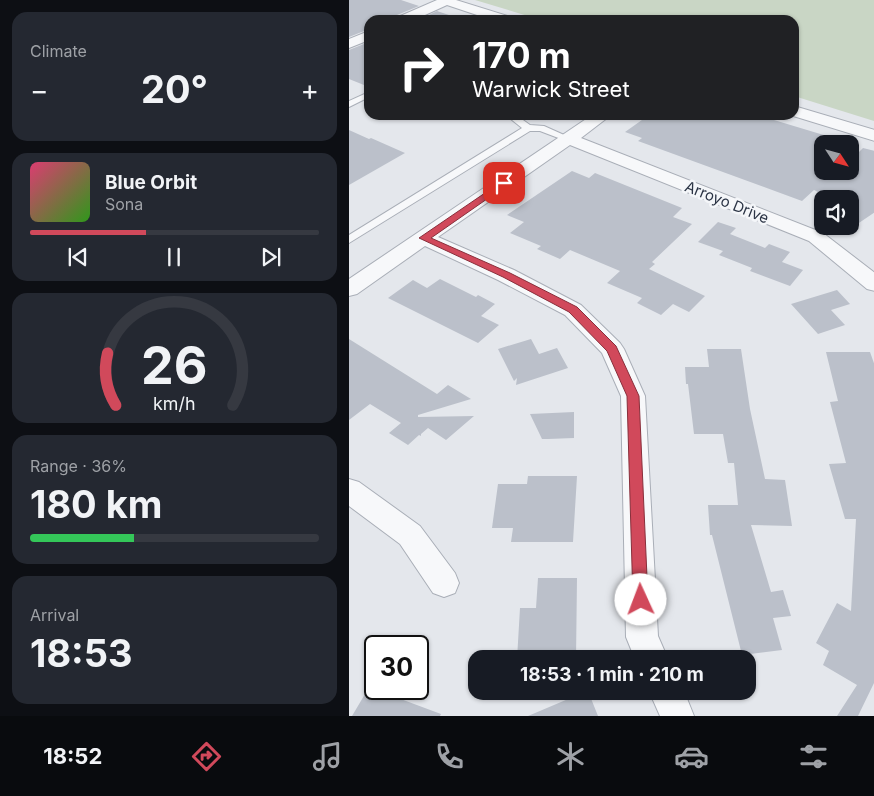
<!DOCTYPE html>
<html lang="en">
<head>
<meta charset="utf-8">
<style>
	:root { --surface:#171b24; --page:#242831; --text:#f1f3f6; --muted:#9ea1a6; --line:#363941; --accent:#d1495b }
	body { margin:0; font-family:Inter,sans-serif; background:var(--page); color:var(--text); height:100vh; display:flex; flex-direction:column; font-size:19px; white-space:nowrap }
	* { box-sizing:border-box; margin:0 }
	p { font-size:16px; color:var(--muted) }
	.icon { flex:none; width:28px; height:28px; fill:none; stroke:currentColor; stroke-width:2; stroke-linecap:round; stroke-linejoin:round }
	.map { position:relative; flex:1; overflow:hidden }
	.details { display:flex; flex-direction:column; gap:12px; padding:12px; background:#0d0f14; width:349px }
	.details>* { flex:none }
	.guide { position:absolute; left:15px; top:15px; width:435px; height:105px; border-radius:15px; box-shadow:0 1px 4px #0004; background:#202124; color:#fff; overflow:hidden }
	.needle { width:32px; rotate:126deg }
	.tools { position:absolute; left:465px; top:135px; display:grid; gap:10px }
	.tools a { display:grid; place-items:center; width:45px; height:45px; border-radius:10px; background:var(--surface); box-shadow:0 1px 4px #0004; font-size:25px }
	.speed { position:absolute; left:15px; top:635px; display:flex; gap:10px; font-size:25px; font-weight:700; text-align:center }
	.speed>* { display:grid; place-content:center; width:65px; height:65px; border-radius:50%; background:var(--surface); box-shadow:0 1px 4px #0004; line-height:1 }
	.speed .limit { border:2px solid #111; border-radius:8px; background:#fff; color:#111 }
	.pin { position:absolute; display:grid; place-items:center; width:42px; height:42px; color:#fff; margin:-21px; border-radius:10px; box-shadow:0 2px 8px #0006 }
	.me { position:absolute; width:55px; margin:-28px; rotate:358deg; stroke-linejoin:round; filter:drop-shadow(0 0 4px #0008) }
	.turn { display:flex; align-items:center; gap:18px; height:105px; padding:0 25px; font-size:22px }
	.turn .icon { width:65px; height:65px; stroke-width:2.5 }
	.turn b { display:block; font-size:35px; line-height:42px }
	.big { font-size:38px; font-weight:700; line-height:1.1 }
	.details .card { flex:1; display:flex; flex-direction:column; justify-content:center; gap:8px; min-width:0; padding:0 18px; border-radius:15px; background:var(--page) }
	.details .dial { align-items:center; gap:0 }
	.dial svg { height:130px; overflow:visible; fill:none; stroke:var(--line); stroke-width:7; stroke-linecap:round; text-anchor:middle }
	.dial text { fill:var(--text); stroke:none }
	.song { display:flex; align-items:center; gap:15px }
	.cover { width:60px; height:60px; border-radius:8px; background:linear-gradient(135deg,hsl(340 70% 55%),hsl(110 70% 35%)) }
	.played { height:5px; border-radius:2px; background:linear-gradient(90deg,var(--accent) 40%,var(--line) 40%) }
	.keys { display:flex; justify-content:space-around; direction:ltr }
	.heat { display:flex; justify-content:space-between; align-items:center; font-size:28px; direction:ltr }
	.charge { height:8px; border-radius:4px; background:linear-gradient(90deg,#34c759 36%,var(--line) 0) }
	.trip { position:absolute; left:119px; top:650px; width:288px; height:50px; border-radius:15px; background:var(--surface); box-shadow:0 1px 4px #0004; font-weight:700; line-height:50px; text-align:center }
	.tabs { display:flex; height:80px; justify-content:space-around; align-items:center; background:#090b0e; color:var(--muted) }
	.tabs .icon { width:35px; height:35px }
	.tabs .active { color:var(--accent) }
	.tabs b { font-size:22px; color:var(--text) }
	main { display:flex; flex:1; min-height:0 }
	.map>svg:first-child { display:block }
</style>
</head>
<body>
<main>
<section class="details">
<div class="card"><p>Climate</p>
<div class="heat"><a>−</a><b class="big">20°</b><a>+</a></div>
</div>
<div class="card">
<div class="song"><i class="cover"></i><div><b>Blue Orbit</b><p>Sona</p></div></div>
<div class="played"></div>
<div class="keys"><svg class="icon" aria-label="previous" viewBox="0 0 24 24"><path d="M18 5L8 12l10 7zM5 5v14"/></svg><svg class="icon" aria-label="pause" viewBox="0 0 24 24"><path d="M8 5v14M16 5v14"/></svg><svg class="icon" aria-label="next" viewBox="0 0 24 24"><path d="M6 5l10 7-10 7zM19 5v14"/></svg></div>
</div>
<div class="card dial"><svg viewBox="0 0 100 80">
<path d="M14 69A42 42 0 1 1 86 69"/>
<path d="M14 69A42 42 0 0 1 9 37" stroke="#d1495b"/>
<text x="50" y="56" font-size="32" font-weight="700">26</text>
<text x="50" y="72" font-size="11">km/h</text>
</svg></div>
<div class="card"><p>Range · 36%</p><b class="big">180 km</b><div class="charge"></div></div>
<div class="card"><p>Arrival</p><b class="big">18:53</b></div>
</section>
<div class="map">
<svg width="526" height="716" viewBox="0 0 526 716">
	<rect width="100%" height="100%" fill="#e4e7ec"/>
	<!-- green -->
	<path fill="#c9d6c5" d="M126,0H525V121L445,96V20H192Z"/>
	<!-- building -->
	<path fill="#bbc0ca" d="M0,0H52L70,6L48,15L45,20H20V29L0,37Z
		M88,11L103,16L102,20H70Z
		M20,42V87L0,79V50Z
		M300,115H398L412,120L415,117L478,136L473,141L484,144H474V171H501V149L510,152L514,148L526,151V212L501,229V199H483L465,190L453,201L289,141L293,138L276,132Z
		M0,130L20,139L22,138L56,153L0,185Z
		M223,171L240,178L246,173L333,208L324,217L343,224L303,262L306,264L300,269L356,296L340,312L324,304L312,315L288,303L293,298L258,283L271,271L221,250L211,259L188,249L192,246L161,233L175,222L158,215Z
		M369,222L387,228L381,234L416,248L420,244L441,252L433,262L454,270L441,286L401,271L403,268L370,255L374,251L349,242Z
		M91,279L127,297L129,295L146,304L132,316L150,325L129,343L39,298L64,280L78,288Z
		M488,290L501,304L482,310L496,325L469,334L442,304Z
		M0,339L88,394L99,385L122,399L69,415V417L125,416L97,440L79,428L72,434V436L70,435L59,445L40,433L52,423L21,404L0,420Z
		M182,339L190,354L208,348L219,368L167,385L168,378L165,381L149,349Z
		M358,349H392L401,409L416,479L436,480L443,526L402,525L422,592L434,590L442,616L424,618L433,650L393,655L363,535H361L359,505H389L385,463H379L374,434H345L339,384H337L336,367H360Z
		M477,352H521L526,366V681L509,716H488L508,685L474,665L480,651L467,643L488,603L502,611L507,519H496L480,464L497,463L481,402L489,401Z
		M225,412V438L199,439H193L181,414Z
		M179,476H228L224,542H162L164,528H143L149,484H178Z
		M189,578H228L227,659H168L171,608H187Z
		M19,689H54L49,698L92,714L91,716H3Z
		M239,691L249,716H179L238,691Z"/>
	<g fill="none" stroke-linecap="round" stroke-linejoin="round">
		<!-- service casing -->
		<g stroke="#a9aeb7" stroke-width="2">
			<path id="service" d="M20,92V97L0,107V101Z
				M157,115H167L181,125L195,126L224,139L220,142L191,131H181L0,243V235L173,128Z"/>
		</g>
		<!-- minor casing -->
		<g stroke="#a9aeb7" stroke-width="2">
			<path id="minor" d="M88,0H107L162,17L164,20H143L98,5L65,20H47L49,17Z
				M20,31V40L0,48V39Z
				M445,106L526,130V141L441,115H445Z
				M243,115H262L232,138L474,233L526,273V291L518,289L460,241L221,145L89,237L165,270L232,305L271,343L275,349L296,396L309,636L319,659H286L277,637L272,396L253,353L216,315L149,280L76,246L8,294L0,296V279Z
				M0,479L10,482L71,526L106,573L110,583L106,593L95,597L84,593L51,544L0,506Z
				M300,691H335L345,716H311Z"/>
		</g>
		<!-- service -->
		<use href="#service" fill="#f7f8fa" fill-rule="evenodd"/>
		<!-- minor -->
		<use href="#minor" fill="#f7f8fa" fill-rule="evenodd"/>
	</g>
	<!-- route -->
	<path fill="#d1495b" stroke="#882f3b" d="M155,180L158,181V185L82,238L161,273L228,307L267,346L290,396L299,600L297,605L292,607L286,605L284,600L278,396L258,351L220,312L154,277L70,238Z"/>
	<g text-anchor="middle" dominant-baseline="central" stroke-width="5" stroke-linejoin="round" paint-order="stroke">
		<!-- street labels -->
		<g font-size="15" fill="#2b3445" stroke="#f4f6f9">
			<text transform="translate(378 202) rotate(22)">Arroyo Drive</text>
		</g>
	</g>
</svg>
<div class="tools">
<a><svg class="needle" viewBox="-14 -14 28 28"><path d="M0-13l5 13h-10z" fill="#e53935"/><path d="M0 13l5-13h-10z" fill="#9ea1a6"/></svg></a>
<a><svg class="icon" aria-label="sound" viewBox="0 0 24 24"><path d="M4 9h4l5-4v14l-5-4H4zM17 9q2 3 0 6"/></svg></a>
</div>
<div class="speed"><div class="limit">30</div></div>
<div class="pin" style="left:155px;top:183px;background:#d93025"><svg class="icon" aria-label="arrive" viewBox="0 0 24 24"><path d="M6 21V4h12l-3 4 3 4H6"/></svg></div>
<svg class="me" style="left:292px;top:600px" viewBox="-20 -20 40 40"><circle r="19" fill="#fff"/><path d="M0-13L10 11 0 6-10 11z" fill="#d1495b"/></svg>
<div class="trip">18:53 · 1 min · 210 m</div>
<div class="guide">
<div class="turn"><svg class="icon" aria-label="right" viewBox="0 0 24 24"><path d="M7 20v-9h11M14 6l5 5-5 5"/></svg><div><b>170 m</b>Warwick Street</div></div>
</div>
</div>
</main>
<nav class="tabs">
<b>18:52</b>
<svg class="icon active" aria-label="directions" viewBox="0 0 24 24"><path d="M12 3l9 9-9 9-9-9zM9 14v-3h6M13 9l2 2-2 2"/></svg>
<svg class="icon" aria-label="music" viewBox="0 0 24 24"><path d="M9 18V5l10-2v13"/><circle cx="6" cy="18" r="3"/><circle cx="16" cy="16" r="3"/></svg>
<svg class="icon" aria-label="phone" viewBox="0 0 24 24"><path d="M5 4h4l2 5-3 2q2 4 5 5l2-3 5 2v4C11 20 4 13 5 4z"/></svg>
<svg class="icon" aria-label="climate" viewBox="0 0 24 24"><path d="M12 3v18M4 7l16 10M4 17L20 7"/></svg>
<svg class="icon" aria-label="car" viewBox="0 0 24 24"><path d="M5 17H2v-5l4-1 3-4h7l3 4 3 1v5h-3M9 17h6M6 11h13"/><circle cx="7" cy="17" r="2"/><circle cx="17" cy="17" r="2"/></svg>
<svg class="icon" aria-label="filters" viewBox="0 0 24 24"><path d="M4 7h16M4 17h16"/><circle cx="9" cy="7" r="2"/><circle cx="15" cy="17" r="2"/></svg>
</nav>
</body>
</html>
